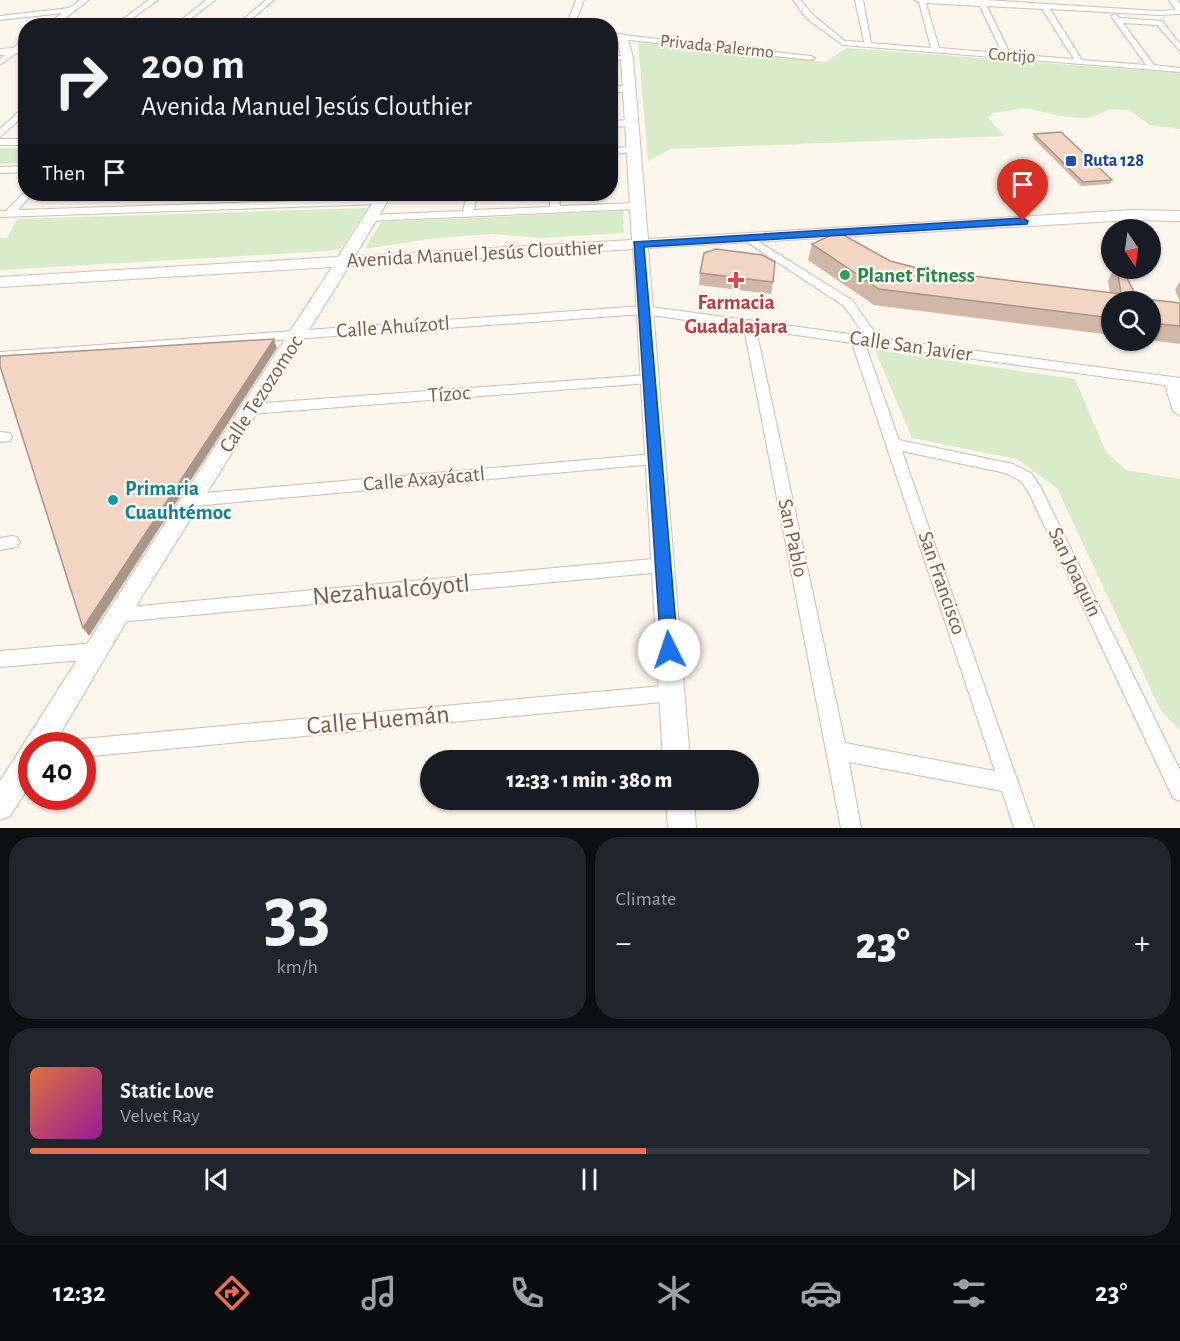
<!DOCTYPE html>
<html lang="en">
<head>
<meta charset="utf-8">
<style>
	:root { --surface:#171b24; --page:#20242c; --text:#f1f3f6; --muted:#9ea1a6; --line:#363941; --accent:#e76f51 }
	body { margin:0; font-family:"Alegreya Sans",sans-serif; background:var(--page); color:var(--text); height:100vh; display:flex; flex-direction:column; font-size:22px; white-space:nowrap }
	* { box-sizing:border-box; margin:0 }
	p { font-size:20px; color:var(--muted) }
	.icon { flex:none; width:33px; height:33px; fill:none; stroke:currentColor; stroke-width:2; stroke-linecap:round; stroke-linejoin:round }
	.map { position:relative; height:828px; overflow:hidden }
	.side { display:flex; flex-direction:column; gap:9px; padding:9px; background:#0d0f14; flex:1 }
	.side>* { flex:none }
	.banner { position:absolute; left:18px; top:18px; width:600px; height:183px; border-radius:24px; box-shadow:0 2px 4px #0004; background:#171b24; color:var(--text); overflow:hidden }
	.needle { width:39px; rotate:167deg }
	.tools { position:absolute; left:1101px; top:219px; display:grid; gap:12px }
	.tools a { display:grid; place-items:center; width:60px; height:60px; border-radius:50%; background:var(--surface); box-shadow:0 2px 4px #0004; font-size:30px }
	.speed { position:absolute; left:18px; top:732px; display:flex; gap:12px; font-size:30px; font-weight:700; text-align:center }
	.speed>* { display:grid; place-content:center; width:78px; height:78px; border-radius:50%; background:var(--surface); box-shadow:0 2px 4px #0004; line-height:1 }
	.speed .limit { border:9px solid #d22; background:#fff; color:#111 }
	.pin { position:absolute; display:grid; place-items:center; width:51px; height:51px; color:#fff; margin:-62px -26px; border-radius:50% 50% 50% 0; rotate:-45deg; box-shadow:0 0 6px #0007 }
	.pin .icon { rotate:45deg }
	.me { position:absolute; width:66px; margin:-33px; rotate:356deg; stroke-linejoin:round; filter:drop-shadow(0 0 4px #0008) }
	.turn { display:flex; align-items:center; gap:21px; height:126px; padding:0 24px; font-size:27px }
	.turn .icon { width:78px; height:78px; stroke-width:2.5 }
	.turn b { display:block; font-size:42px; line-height:51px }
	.then { display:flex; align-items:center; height:57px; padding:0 24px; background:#0003; gap:12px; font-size:22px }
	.big { font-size:45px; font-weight:800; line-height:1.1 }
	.side .card { flex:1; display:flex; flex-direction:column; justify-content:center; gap:9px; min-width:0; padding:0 21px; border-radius:24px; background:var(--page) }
	.side .dial { align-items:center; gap:0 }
	.dial b { font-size:78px; line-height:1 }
	.song { display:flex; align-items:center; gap:18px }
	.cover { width:72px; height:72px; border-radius:9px; background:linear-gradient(135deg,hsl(20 70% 55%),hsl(300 70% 35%)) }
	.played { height:6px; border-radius:3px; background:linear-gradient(90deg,var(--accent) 55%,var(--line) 55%) }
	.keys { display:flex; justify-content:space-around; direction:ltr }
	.heat { display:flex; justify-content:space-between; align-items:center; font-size:33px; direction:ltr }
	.side .tiles { flex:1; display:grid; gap:9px; grid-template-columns:1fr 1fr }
	.card:last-child { grid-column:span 2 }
	.trip { position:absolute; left:420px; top:750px; width:339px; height:60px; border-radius:30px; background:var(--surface); box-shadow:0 2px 4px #0004; font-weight:800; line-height:60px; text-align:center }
	.menu { display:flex; height:96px; justify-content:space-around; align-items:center; background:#090b0e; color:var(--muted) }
	.menu .icon { width:42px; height:42px }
	.menu .selected { color:var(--accent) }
	.menu b { font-size:27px; color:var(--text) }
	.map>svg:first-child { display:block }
</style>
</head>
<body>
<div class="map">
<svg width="1180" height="828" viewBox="0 0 1180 828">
	<rect width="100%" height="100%" fill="#fdf6ec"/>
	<!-- green -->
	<path fill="#d8ecc9" d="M638,43L725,49L826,62L847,48L1180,73V129L1150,125L1129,110L1111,109L1089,118L1066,117L1024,108L993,113L988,118L1004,136L671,149L648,161Z
		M0,148H25V163L0,164Z
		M368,208L341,248L329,251L0,270V238H7L17,219Z
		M623,211L624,233L541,238L493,234L435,238L365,249L381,222Z
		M875,350L1075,379L1106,452L1126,470L1180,479V731L1160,709L1057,488L1017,459L912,438Z"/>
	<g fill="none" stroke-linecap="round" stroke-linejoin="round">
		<!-- street casing -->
		<g stroke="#d1beb0" stroke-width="2">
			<path id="street" d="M80,0H89L55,26H46L62,13L0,20V16L69,8Z
				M149,0H158L122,26H113Z
				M206,0H215L182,26H174Z
				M266,0H274L243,26H235Z
				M576,0H584L574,26H566Z
				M793,0H801L812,14L845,41L864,42L855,0H863L871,43L931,48L919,2L914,0H985L1158,11L1175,10L1169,0H1177L1180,4V14H1178L1158,15L1050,9L1082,60L1146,65L1111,16L1115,14L1120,18L1162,21L1180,44V51L1157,25L1123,23L1154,65L1180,68V72L843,45L806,18ZM926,3L980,6L1002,53L939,48ZM987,6L1042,9L1074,59L1010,54Z
				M623,35L811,56L815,58L811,60L620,39V35Z
				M23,40H26V46L0,65V59Z
				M610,56H627L631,58L627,60H610Z
				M610,86H628L632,89L628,92H610Z
				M26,105V114L0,137V129Z
				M610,121L631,120L636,123L631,126L610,127Z
				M0,139H26V145H0Z
				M634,147L639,150L637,152L610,154V148Z
				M26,166V172L0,173V167Z
				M26,191V194H32L18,210L381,198L386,201L381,204L0,217V211H6Z
				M467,194H477L474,210L550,207L549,194H559L560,206L636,203L641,206L636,209L370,221L365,218L370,215L463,211Z
				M746,234L852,300L879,338L1180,378V416L1173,411L1165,385L865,344L899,440L1013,464L1031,473L1040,486L1180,770V801L1173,798L1029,493L1021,481L1005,473L902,451L1034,828H1014L1002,791L849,762L861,828H841L744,328L643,314L0,360V352L643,306L865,336L844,306L742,239L741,237ZM756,329L852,343L995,771L845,743Z
				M648,375L654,379L648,383L251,414L244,409L251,404Z
				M0,432L10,433L12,437L10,441L0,442Z
				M654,454L659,455L661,459L659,463L654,464L194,506L189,504L187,500L189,496L194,494Z
				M12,536L17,537L20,542L17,547L0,550V538Z
				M663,558L669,560L671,565L669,570L663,572L118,622L112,620L110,615L112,610L118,608Z
				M95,643L101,645L104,651L101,657L95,659L0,667V651Z
				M673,685L679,687L682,693L679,699L673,701L82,757V746H74L75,741L82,739Z"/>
		</g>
		<!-- secondary casing -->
		<g stroke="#d6c0b0" stroke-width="2">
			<path id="secondary" d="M610,33L627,35L633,58L648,239L1131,210L1180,211V221L1131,220L648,248L690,760H663L633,249L349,266L126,622L53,746H32V782L10,816L0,820V781L110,608L332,267L0,287V277L338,257L378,194H392L355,256L632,240L621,58L618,40L610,39Z
				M26,47V53L0,55V49Z
				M666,800H694L696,828H668Z"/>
		</g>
		<!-- street -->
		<use href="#street" fill="#fff" fill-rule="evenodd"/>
		<!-- secondary -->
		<use href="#secondary" fill="#fff" fill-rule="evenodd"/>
	</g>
	<!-- wall -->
	<path fill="#d1b7a8" d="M1034,134L1112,180L1110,184L1081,186L1033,138Z
		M812,244L890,261L925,270L1110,293L1108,281L1114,268H1122L1137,298L1180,303V344L1150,340V302H1112V335L874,305L808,260Z
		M700,273L773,282L771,294L699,285Z
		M1180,281V302L1175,290Z"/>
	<!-- shaded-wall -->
	<path fill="#aa9588" d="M274,339L277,348L89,636L83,628Z"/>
	<!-- building -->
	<path fill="#f3d5c3" stroke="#aa9588" stroke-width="1.5" d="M1061,132L1112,180L1083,182L1034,134Z
		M838,232L890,261L925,270L1121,294L1117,268H1122L1137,298L1180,303V326L1150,323V302H1112V318L879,289L812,244Z
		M716,249L762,255L775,262L773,282L700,273L704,253Z
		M274,339L83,628L0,366V356Z"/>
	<!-- route -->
	<path fill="#1a73e8" stroke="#114b97" stroke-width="1.5" d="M1023,218L1028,221L1027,224L644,247L678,650L676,656L669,658L663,656L661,650L634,242Z"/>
	<!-- markers -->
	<rect fill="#1a4fb4" stroke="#fffaf3" stroke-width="2" x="1065" y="155" width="12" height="12" rx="3"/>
	<circle fill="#2e9e5b" stroke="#fffaf3" stroke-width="2" cx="845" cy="275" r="6"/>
	<path fill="#e0444e" stroke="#fffaf3" stroke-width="2" d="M733 271h6v6h6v6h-6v6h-6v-6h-6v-6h6z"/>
	<circle fill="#0f9aa8" stroke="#fffaf3" stroke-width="2" cx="113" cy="500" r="6"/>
	<g text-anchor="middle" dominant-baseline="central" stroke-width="4.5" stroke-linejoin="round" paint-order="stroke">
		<!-- far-street labels -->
		<g font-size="18" fill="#7a5c4d" stroke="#fffaf3">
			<text transform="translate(717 47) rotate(6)">Privada Palermo</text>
			<text transform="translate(1012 56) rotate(4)">Cortijo</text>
		</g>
		<!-- far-transit labels -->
		<g font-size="18" font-weight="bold" fill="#164399" stroke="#fffaf3" text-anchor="start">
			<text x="1083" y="161">Ruta 128</text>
		</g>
		<!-- street labels -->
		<g font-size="21" fill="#7a5c4d" stroke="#fffaf3">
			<text transform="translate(475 254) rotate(-3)">Avenida Manuel Jesús Clouthier</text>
			<text transform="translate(393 327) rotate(-4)">Calle Ahuízotl</text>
			<text transform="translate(911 346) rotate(8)">Calle San Javier</text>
			<text transform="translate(261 394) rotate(-57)">Calle Tezozomoc</text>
			<text transform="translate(449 394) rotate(-4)">Tízoc</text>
			<text transform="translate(424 479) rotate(-5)">Calle Axayácatl</text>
			<text transform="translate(793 538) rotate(78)">San Pablo</text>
			<text transform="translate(1075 572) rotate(64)">San Joaquín</text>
			<text transform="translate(942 583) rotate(71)">San Francisco</text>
		</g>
		<!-- leisure labels -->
		<g font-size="21" font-weight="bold" fill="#27864d" stroke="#fffaf3" text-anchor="start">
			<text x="857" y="275">Planet Fitness</text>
		</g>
		<!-- health labels -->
		<g font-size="21" font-weight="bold" fill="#be3a42" stroke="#fffaf3">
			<text x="736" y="302">Farmacia<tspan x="736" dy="24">Guadalajara</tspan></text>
		</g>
		<!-- culture labels -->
		<g font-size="21" font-weight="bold" fill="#0d838f" stroke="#fffaf3" text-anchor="start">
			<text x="125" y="488">Primaria<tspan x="125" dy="24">Cuauhtémoc</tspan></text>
		</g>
		<!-- near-street labels -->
		<g font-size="26" fill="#7a5c4d" stroke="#fffaf3">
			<text transform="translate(391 590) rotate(-5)">Nezahualcóyotl</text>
			<text transform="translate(378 720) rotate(-5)">Calle Huemán</text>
		</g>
	</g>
</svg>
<div class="tools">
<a><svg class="needle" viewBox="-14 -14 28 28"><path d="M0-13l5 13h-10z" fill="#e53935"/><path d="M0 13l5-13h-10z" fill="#9ea1a6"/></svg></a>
<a><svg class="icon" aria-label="search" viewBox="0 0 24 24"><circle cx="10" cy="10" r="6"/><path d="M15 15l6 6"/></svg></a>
</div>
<div class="speed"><div class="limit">40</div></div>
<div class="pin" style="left:1023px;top:221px;background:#d93025"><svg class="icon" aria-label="arrive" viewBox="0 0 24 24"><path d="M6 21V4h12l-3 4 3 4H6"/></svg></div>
<svg class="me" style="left:669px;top:650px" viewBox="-20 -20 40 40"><circle r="19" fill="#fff"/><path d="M0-13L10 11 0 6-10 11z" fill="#1a73e8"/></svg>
<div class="trip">12:33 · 1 min · 380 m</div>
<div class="banner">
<div class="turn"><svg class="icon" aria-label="right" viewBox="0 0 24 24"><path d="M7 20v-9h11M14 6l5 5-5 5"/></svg><div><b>200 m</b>Avenida Manuel Jesús Clouthier</div></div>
<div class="then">Then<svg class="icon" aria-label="arrive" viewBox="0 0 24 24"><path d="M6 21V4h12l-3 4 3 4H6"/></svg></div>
</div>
</div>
<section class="side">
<div class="tiles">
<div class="card dial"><b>33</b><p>km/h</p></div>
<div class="card"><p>Climate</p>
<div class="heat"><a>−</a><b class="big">23°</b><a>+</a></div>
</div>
<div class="card">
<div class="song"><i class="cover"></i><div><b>Static Love</b><p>Velvet Ray</p></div></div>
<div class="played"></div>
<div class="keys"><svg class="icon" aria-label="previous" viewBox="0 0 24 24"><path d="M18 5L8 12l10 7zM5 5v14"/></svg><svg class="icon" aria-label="pause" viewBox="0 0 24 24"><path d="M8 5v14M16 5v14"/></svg><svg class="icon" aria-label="next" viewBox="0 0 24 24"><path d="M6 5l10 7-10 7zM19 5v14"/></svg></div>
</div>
</div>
</section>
<nav class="menu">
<b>12:32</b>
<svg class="icon selected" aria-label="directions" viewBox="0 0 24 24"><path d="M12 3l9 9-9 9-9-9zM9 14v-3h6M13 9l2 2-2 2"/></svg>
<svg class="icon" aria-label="music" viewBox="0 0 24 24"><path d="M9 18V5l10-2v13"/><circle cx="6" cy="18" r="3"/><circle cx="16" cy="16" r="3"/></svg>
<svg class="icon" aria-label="phone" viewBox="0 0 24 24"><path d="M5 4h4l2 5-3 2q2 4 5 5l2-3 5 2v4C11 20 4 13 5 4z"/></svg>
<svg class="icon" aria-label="climate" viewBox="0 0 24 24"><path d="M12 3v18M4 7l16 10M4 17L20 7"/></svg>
<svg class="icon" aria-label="car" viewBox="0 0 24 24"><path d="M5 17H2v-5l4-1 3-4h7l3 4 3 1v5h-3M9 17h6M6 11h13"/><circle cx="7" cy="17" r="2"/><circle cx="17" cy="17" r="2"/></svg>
<svg class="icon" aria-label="filters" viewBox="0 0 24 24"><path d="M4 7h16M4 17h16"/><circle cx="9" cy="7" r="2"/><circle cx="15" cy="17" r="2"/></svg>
<b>23°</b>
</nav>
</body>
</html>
